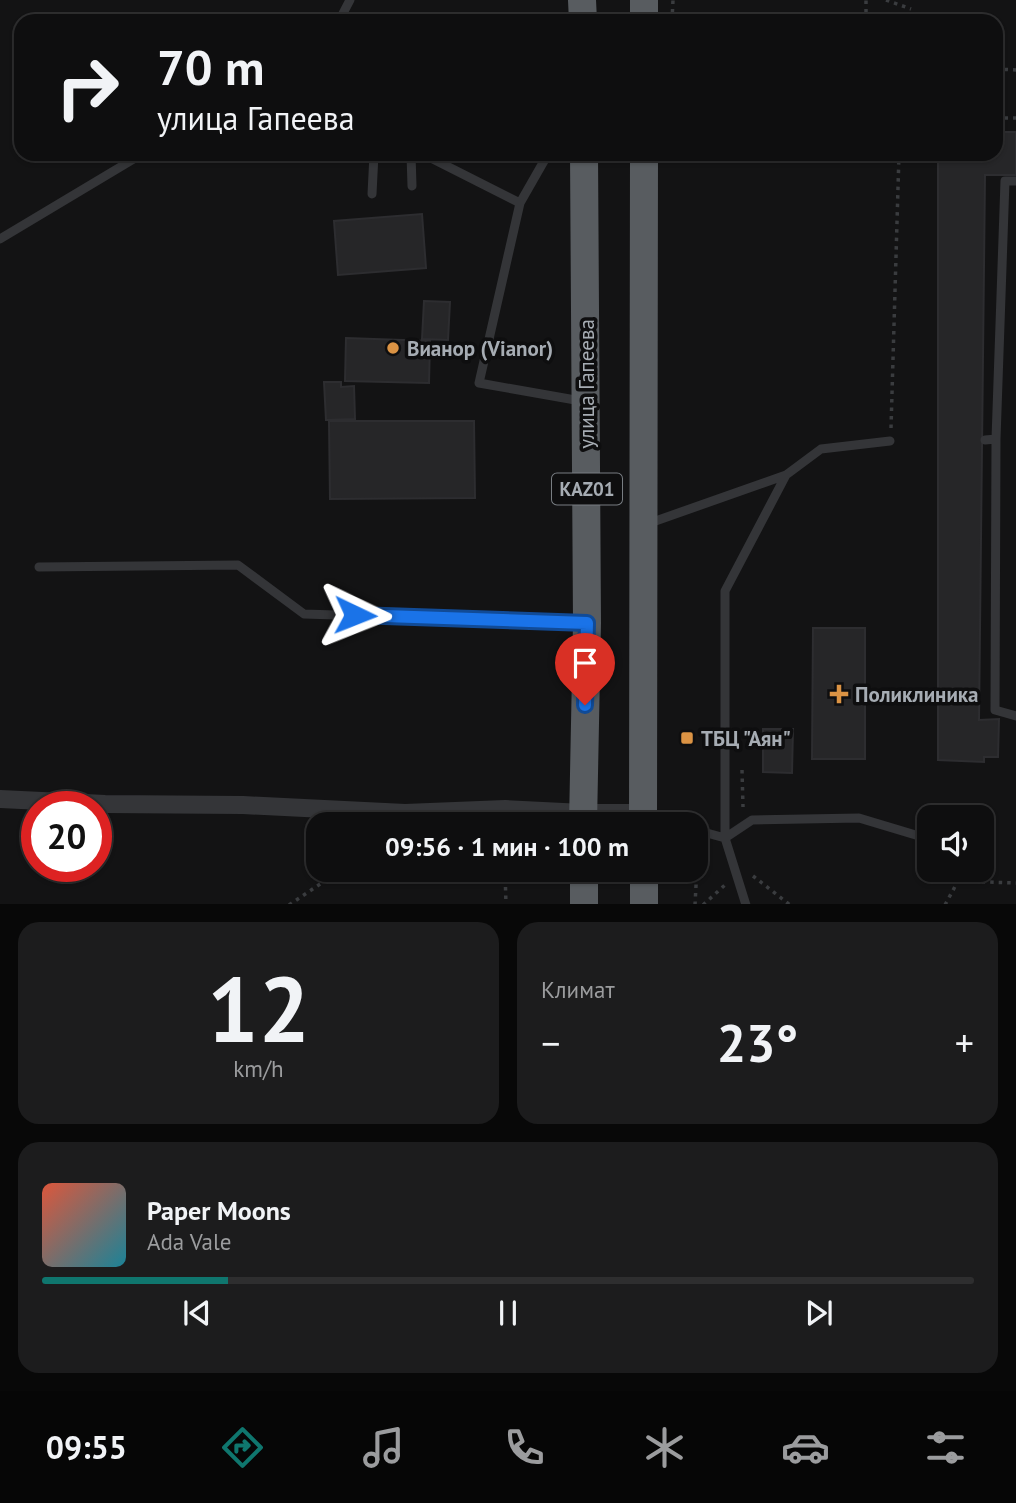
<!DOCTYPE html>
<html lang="ru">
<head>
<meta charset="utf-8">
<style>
	:root { --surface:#0e0e0f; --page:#1c1c1d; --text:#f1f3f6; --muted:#9b9c9e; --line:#2e2e2f; --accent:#0f766e }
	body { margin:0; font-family:"PT Sans",sans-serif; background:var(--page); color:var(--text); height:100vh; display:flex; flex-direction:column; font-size:26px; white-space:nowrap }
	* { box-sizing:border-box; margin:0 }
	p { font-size:23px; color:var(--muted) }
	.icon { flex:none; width:38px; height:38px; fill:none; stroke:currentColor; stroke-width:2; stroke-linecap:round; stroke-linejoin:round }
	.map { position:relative; height:904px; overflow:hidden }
	.side { display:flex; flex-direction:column; gap:18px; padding:18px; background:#080808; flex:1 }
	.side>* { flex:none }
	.top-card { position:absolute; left:14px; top:14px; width:989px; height:147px; border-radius:21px; box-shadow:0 2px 5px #0004,0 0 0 2px var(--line); background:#0e0e0f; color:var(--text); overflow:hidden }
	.buttons { position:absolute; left:917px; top:805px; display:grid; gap:14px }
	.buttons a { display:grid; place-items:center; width:77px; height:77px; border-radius:14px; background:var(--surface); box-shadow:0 2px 5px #0004,0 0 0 2px var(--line); font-size:35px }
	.speed { position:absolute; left:21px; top:791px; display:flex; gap:14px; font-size:35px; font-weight:700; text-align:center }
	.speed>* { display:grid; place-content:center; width:91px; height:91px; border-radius:50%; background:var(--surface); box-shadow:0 2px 5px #0004,0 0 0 2px var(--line); line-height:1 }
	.speed .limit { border:10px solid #d22; background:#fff; color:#111 }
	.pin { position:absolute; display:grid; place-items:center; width:60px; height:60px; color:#fff; margin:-72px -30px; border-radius:50% 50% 50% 0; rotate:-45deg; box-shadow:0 0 7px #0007 }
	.pin .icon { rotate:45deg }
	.me { position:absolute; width:77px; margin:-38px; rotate:92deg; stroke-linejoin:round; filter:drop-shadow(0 0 5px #0008) }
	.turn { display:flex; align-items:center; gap:24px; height:147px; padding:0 28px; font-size:32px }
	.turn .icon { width:91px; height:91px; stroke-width:2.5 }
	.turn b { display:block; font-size:49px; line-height:60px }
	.big { font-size:52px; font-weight:800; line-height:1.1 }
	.side .tile { flex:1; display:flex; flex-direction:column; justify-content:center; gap:10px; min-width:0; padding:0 24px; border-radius:21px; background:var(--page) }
	.side .dial { align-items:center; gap:0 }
	.dial b { font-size:91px; line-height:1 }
	.song { display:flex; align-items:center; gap:21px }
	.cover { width:84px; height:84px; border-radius:10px; background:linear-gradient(135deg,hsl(10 70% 55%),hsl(190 70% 35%)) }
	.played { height:7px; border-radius:4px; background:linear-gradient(90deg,var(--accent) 20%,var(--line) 20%) }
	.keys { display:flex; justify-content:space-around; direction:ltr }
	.heat { display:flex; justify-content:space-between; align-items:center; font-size:38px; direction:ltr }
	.side .tiles { flex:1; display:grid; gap:18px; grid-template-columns:1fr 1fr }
	.tile:last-child { grid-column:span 2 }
	.trip { position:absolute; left:306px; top:812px; width:402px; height:70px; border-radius:21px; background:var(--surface); box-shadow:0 2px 5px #0004,0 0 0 2px var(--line); font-weight:800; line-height:70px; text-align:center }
	.dock { display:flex; height:112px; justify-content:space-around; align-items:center; background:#060606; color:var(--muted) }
	.dock .icon { width:49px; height:49px }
	.dock .current { color:var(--accent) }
	.dock b { font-size:32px; color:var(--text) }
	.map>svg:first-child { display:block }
</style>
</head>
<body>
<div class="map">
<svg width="1016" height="905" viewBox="0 0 1016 905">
	<rect width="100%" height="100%" fill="#131314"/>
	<!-- building -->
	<path fill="#262628" stroke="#2d2d30" stroke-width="2" d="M996,132H1016V175H985L979,720L999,719L998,757H984V762L938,760V154H996Z
		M422,214L426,268L338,275L334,221Z
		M424,301L450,302L448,340L422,339Z
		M346,338L430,341L429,383L345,381Z
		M324,382H341V387L354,386L355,419L326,420Z
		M329,421H474L475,498L330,499Z
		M813,628H865V759H812Z
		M763,729H793L792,773L763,772Z"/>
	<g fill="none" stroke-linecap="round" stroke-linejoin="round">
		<!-- path -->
		<path stroke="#3a3c3f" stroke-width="3.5" stroke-dasharray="3.5 5" stroke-linecap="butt" d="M886,0L911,9
			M672,21L673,0
			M866,21V0
			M996,69L1016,70
			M996,118H1016
			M891,428L899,154
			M742,770L743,807
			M505,870L506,905
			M753,876L790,905
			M289,905L341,870
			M695,905L698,847
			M703,905L726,884
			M945,905L958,881L1016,883"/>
		<!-- service -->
		<path stroke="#343538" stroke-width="9" d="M339,21L350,0
			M411,154L412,186
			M423,154L520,203
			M548,154L520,203L479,383L581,401
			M372,194L374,154
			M0,239L142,154
			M996,439L1005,181H1016
			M985,440L996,439L995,710L1016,716
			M647,524L786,475L821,449L890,441
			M39,567L238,565L304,614L585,623
			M647,815L678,824
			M696,830L725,838L752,820L859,818L929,839
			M746,905L725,838V591L786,475"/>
		<!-- minor -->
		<path stroke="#343538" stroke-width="18" d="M0,799L105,804L243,805L405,813L505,809L583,813H643"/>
		<!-- trunk -->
		<path stroke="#585c60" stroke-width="28" d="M582,0L583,21
			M644,21V0
			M583,824L587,623L584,154
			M643,824L644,154
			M584,870V905
			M644,870V905"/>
	</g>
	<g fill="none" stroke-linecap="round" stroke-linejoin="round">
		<!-- route casing -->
		<g stroke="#114b97" stroke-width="18">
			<path id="route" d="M355,615L587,623L585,705"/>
		</g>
		<!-- route -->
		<use href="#route" stroke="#1a73e8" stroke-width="12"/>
	</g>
	<!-- markers -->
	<g fill="#db9344" stroke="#0e0e0f" stroke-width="2.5">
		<circle cx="393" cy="348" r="7"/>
		<path d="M835.5 683.5h7v7h7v7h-7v7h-7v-7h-7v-7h7z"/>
		<rect x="680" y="731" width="14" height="14" rx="3.5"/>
	</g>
	<g text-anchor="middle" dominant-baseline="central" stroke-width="7" stroke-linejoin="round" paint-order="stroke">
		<!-- shield labels -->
		<rect fill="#0e0e0f" stroke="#787d82" stroke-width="2" x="552" y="473.5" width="70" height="31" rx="5"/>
		<g font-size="19" font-weight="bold" fill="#a6acb3">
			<text x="587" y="489">KАZ01</text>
		</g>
		<!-- poi labels -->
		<g font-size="21" font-weight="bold" fill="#a6acb3" stroke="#0e0e0f" text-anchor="start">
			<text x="407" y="348">Вианор (Vianor)</text>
			<text x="855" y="694">Поликлиника</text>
			<text x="701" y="738">ТБЦ "Аян"</text>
		</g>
		<!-- street labels -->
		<g font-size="21" fill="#a6acb3" stroke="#0e0e0f">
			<text transform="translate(586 384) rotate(-90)">улица Гапеева</text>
		</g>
	</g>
</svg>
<div class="buttons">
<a><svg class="icon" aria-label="sound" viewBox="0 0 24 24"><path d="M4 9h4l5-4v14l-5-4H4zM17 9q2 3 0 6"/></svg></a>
</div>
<div class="speed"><div class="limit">20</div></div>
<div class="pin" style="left:585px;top:705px;background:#d93025"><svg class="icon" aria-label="arrive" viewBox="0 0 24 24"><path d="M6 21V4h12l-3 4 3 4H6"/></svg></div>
<svg class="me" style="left:355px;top:615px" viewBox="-20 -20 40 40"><path d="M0-17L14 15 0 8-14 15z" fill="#1a73e8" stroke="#fff" stroke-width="4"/></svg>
<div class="trip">09:56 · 1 мин · 100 m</div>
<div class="top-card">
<div class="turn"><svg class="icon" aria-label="right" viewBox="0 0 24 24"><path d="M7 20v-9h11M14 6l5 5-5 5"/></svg><div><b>70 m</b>улица Гапеева</div></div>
</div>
</div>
<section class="side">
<div class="tiles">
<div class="tile dial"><b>12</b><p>km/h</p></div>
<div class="tile"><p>Климат</p>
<div class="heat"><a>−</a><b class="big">23°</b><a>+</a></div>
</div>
<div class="tile">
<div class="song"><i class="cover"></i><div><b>Paper Moons</b><p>Ada Vale</p></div></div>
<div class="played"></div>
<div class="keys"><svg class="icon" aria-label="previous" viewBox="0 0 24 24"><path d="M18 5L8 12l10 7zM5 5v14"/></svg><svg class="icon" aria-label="pause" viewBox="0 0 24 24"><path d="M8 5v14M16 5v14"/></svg><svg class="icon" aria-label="next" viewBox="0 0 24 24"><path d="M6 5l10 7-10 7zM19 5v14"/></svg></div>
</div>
</div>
</section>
<nav class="dock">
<b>09:55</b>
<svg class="icon current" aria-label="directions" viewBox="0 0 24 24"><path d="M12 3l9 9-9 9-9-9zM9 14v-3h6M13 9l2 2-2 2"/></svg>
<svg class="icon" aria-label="music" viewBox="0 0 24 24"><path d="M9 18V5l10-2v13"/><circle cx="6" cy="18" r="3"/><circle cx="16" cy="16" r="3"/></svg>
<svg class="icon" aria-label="phone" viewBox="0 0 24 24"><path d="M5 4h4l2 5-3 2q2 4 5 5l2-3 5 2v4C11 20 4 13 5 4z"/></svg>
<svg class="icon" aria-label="climate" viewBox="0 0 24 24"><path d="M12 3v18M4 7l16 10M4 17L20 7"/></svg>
<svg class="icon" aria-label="car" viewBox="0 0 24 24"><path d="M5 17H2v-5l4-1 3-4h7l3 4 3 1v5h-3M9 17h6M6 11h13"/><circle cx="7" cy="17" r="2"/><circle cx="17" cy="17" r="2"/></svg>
<svg class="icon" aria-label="filters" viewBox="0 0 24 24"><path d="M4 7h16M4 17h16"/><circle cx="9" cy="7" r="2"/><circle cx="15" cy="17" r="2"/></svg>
</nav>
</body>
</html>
